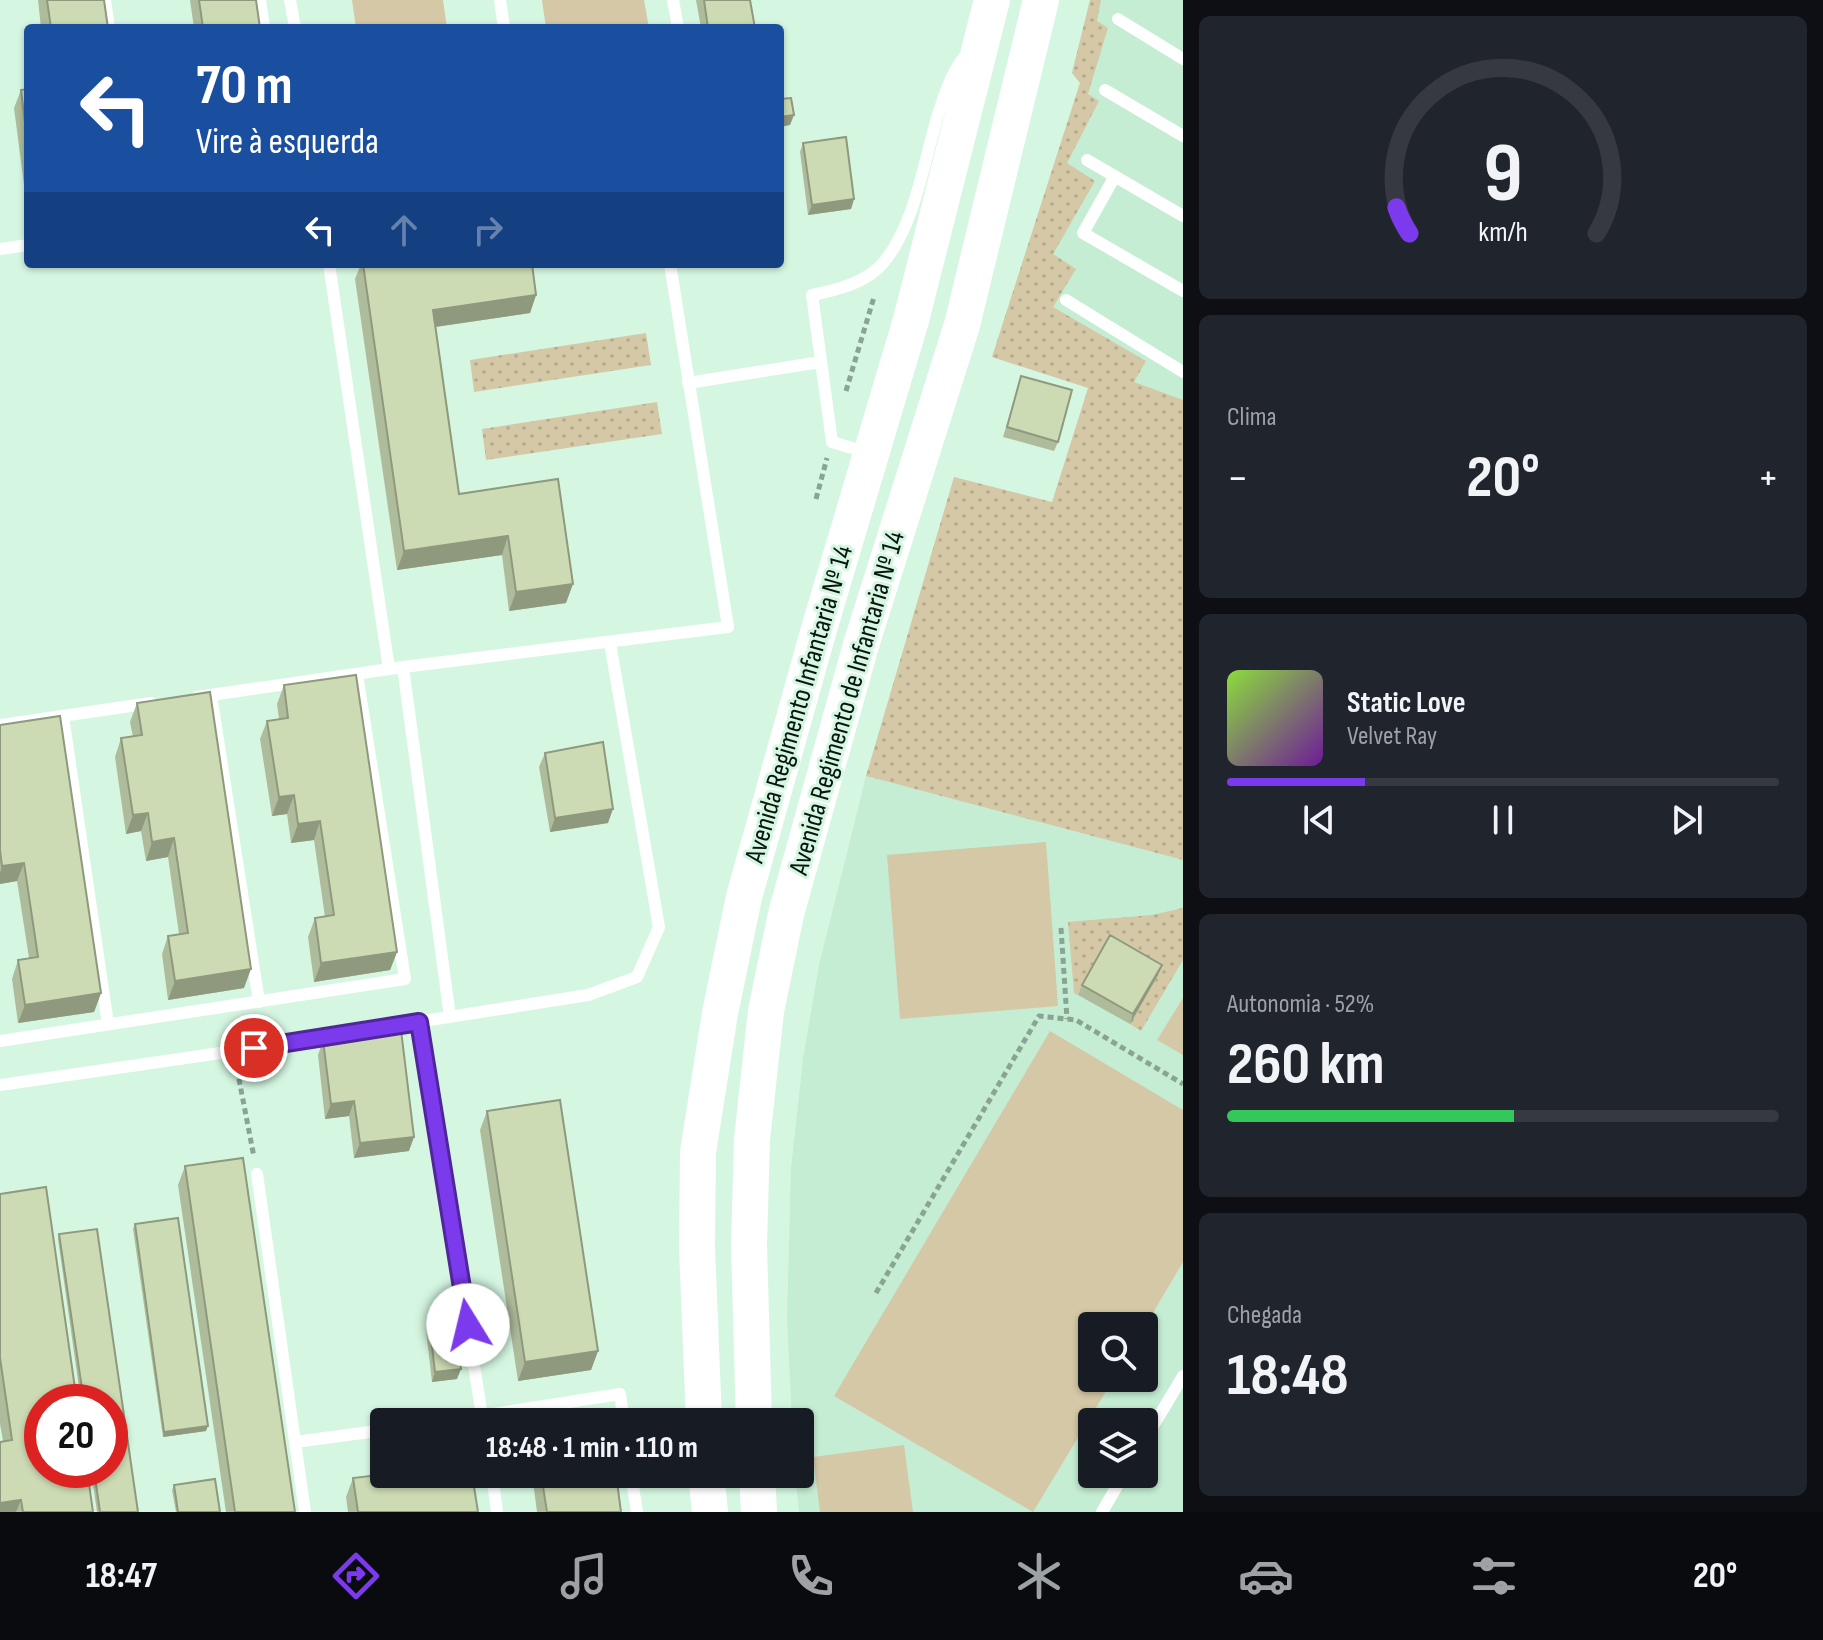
<!DOCTYPE html>
<html lang="pt">
<head>
<meta charset="utf-8">
<style>
	:root { --surface:#171b24; --page:#20242c; --text:#f1f3f6; --muted:#9ea1a6; --line:#363941; --accent:#7c3aed }
	body { margin:0; font-family:"Sofia Sans Condensed",sans-serif; background:var(--page); color:var(--text); height:100vh; display:flex; flex-direction:column; font-size:30px; white-space:nowrap }
	* { box-sizing:border-box; margin:0 }
	p { font-size:26px; color:var(--muted) }
	.icon { flex:none; width:44px; height:44px; fill:none; stroke:currentColor; stroke-width:2; stroke-linecap:round; stroke-linejoin:round }
	.map { position:relative; flex:1; overflow:hidden }
	.sheet { display:flex; flex-direction:column; gap:16px; padding:16px; background:#0d0f14; width:640px }
	.sheet>* { flex:none }
	.guide { position:absolute; left:24px; top:24px; width:760px; height:244px; border-radius:8px; box-shadow:0 2px 6px #0004; background:#1a4fa0; color:#fff; overflow:hidden }
	.fabs { position:absolute; left:1078px; top:1312px; display:grid; gap:16px }
	.fabs a { display:grid; place-items:center; width:80px; height:80px; border-radius:8px; background:var(--surface); box-shadow:0 2px 6px #0004; font-size:40px }
	.speed { position:absolute; left:24px; top:1384px; display:flex; gap:16px; font-size:40px; font-weight:700; text-align:center }
	.speed>* { display:grid; place-content:center; width:104px; height:104px; border-radius:50%; background:var(--surface); box-shadow:0 2px 6px #0004; line-height:1 }
	.speed .limit { border:12px solid #d22; background:#fff; color:#111 }
	.pin { position:absolute; display:grid; place-items:center; width:68px; height:68px; color:#fff; margin:-34px; border:4px solid #fff; border-radius:50%; box-shadow:0 2px 8px #0007 }
	.me { position:absolute; width:88px; margin:-44px; rotate:351deg; stroke-linejoin:round; filter:drop-shadow(0 0 6px #0008) }
	.turn { display:flex; align-items:center; gap:28px; height:168px; padding:0 40px; font-size:36px }
	.turn .icon { width:104px; height:104px; stroke-width:2.5 }
	.turn b { display:block; font-size:56px; line-height:68px }
	.lanes { display:flex; align-items:center; height:76px; padding:0 40px; background:#0003; justify-content:center; gap:40px; direction:ltr }
	.lanes .off { opacity:.35 }
	.big { font-size:60px; font-weight:700; line-height:1.1 }
	.sheet .tile { flex:1; display:flex; flex-direction:column; justify-content:center; gap:12px; min-width:0; padding:0 28px; border-radius:12px; background:var(--page) }
	.sheet .dial { align-items:center; gap:0 }
	.dial svg { height:208px; overflow:visible; fill:none; stroke:var(--line); stroke-width:7; stroke-linecap:round; text-anchor:middle }
	.dial text { fill:var(--text); stroke:none }
	.song { display:flex; align-items:center; gap:24px }
	.cover { width:96px; height:96px; border-radius:12px; background:linear-gradient(135deg,hsl(90 70% 55%),hsl(280 70% 35%)) }
	.played { height:8px; border-radius:4px; background:linear-gradient(90deg,var(--accent) 25%,var(--line) 25%) }
	.keys { display:flex; justify-content:space-around; direction:ltr }
	.heat { display:flex; justify-content:space-between; align-items:center; font-size:44px; direction:ltr }
	.charge { height:12px; border-radius:6px; background:linear-gradient(90deg,#34c759 52%,var(--line) 0) }
	.trip { position:absolute; left:370px; top:1408px; width:444px; height:80px; border-radius:8px; background:var(--surface); box-shadow:0 2px 6px #0004; font-weight:700; line-height:80px; text-align:center }
	.tab-bar { display:flex; height:128px; justify-content:space-around; align-items:center; background:#090b0e; color:var(--muted) }
	.tab-bar .icon { width:56px; height:56px }
	.tab-bar .active { color:var(--accent) }
	.tab-bar b { font-size:36px; color:var(--text) }
	main { display:flex; flex:1; min-height:0 }
	.map>svg:first-child { display:block }
</style>
</head>
<body>
<main>
<div class="map">
<svg width="1183" height="1512" viewBox="0 0 1183 1512">
	<defs>
		<pattern id="grass-dots" width="8" height="8" patternUnits="userSpaceOnUse" patternTransform="scale(2)"><rect width="8" height="8" fill="#d5c8a6"/><path d="M2 2h.1M6 6h.1" fill="none" stroke="#b6ab8e" stroke-width="1.8" stroke-linecap="round"/></pattern>
	</defs>
	<rect width="100%" height="100%" fill="#d5f7e2"/>
	<!-- built -->
	<path fill="#c4edd3" fill-rule="evenodd" d="M1090,0H1183V416L992,357L1080,83L1072,73Z
		M866,776L1183,860V1512H799L795,1474H800V1422H792L787,1319L791,1169L803,1059L819,965ZM1092,1326H1144V1378H1092ZM1092,1422H1144V1474H1092Z"/>
	<!-- grass -->
	<path fill="url(#grass-dots)" d="M1090,0H1101L1097,21L1108,28L1088,94L1099,101L1067,163L1095,181L1053,254L1076,269L1053,307L1146,361L1134,382L1183,400V860L866,776L954,477L1052,502L1088,388L992,357L1080,83L1072,73Z
		M646,333L651,365L474,392L470,360Z
		M657,402L662,434L486,460L482,429Z
		M1183,908V960L1141,1031L1130,1024L1107,945L1078,995L1074,993L1068,922L1152,915Z"/>
	<!-- park -->
	<path fill="#d5c8a6" d="M352,0H443L447,28H356Z
		M542,0H644L649,28H546Z
		M1046,842L1058,1006L900,1019L887,855Z
		M1183,998V1055L1157,1040Z
		M1050,1031L1183,1110V1262L1144,1328L1092,1326V1378H1114L1033,1512L834,1396Z
		M904,1445L913,1512H820L813,1457Z"/>
	<g fill="none" stroke-linecap="round" stroke-linejoin="round">
		<!-- path -->
		<path stroke="#8aa494" stroke-width="5" stroke-dasharray="6 4" stroke-linecap="butt" d="M846,391L874,297
			M816,499L827,458
			M1061,928L1067,1019
			M237,1069L254,1157
			M876,1293L1039,1016L1076,1020L1183,1084"/>
		<!-- service -->
		<path stroke="#fff" stroke-width="12" d="M105,0L109,28
			M260,0L264,28
			M290,0L295,28
			M500,0L504,28
			M673,0L678,28
			M1118,19L1183,59
			M1105,90L1183,136
			M1087,160L1183,216
			M1115,176L1083,233L1183,291
			M0,249L28,245
			M329,264L389,669
			M1066,300L1183,372
			M688,383L820,362
			M869,453L832,442L812,295C837,290 866,283 883,263C916,225 925,154 940,108C947,88 953,69 967,54
			M403,667L450,1017
			M211,695L259,1002
			M197,697L403,667L728,627L670,264
			M63,716L108,1024
			M0,725L151,703
			M419,1022L483,1422
			M0,1041L405,979L357,674
			M0,1085L234,1051L588,995L637,977L659,927L610,643
			M257,1174L305,1512
			M442,1422L620,1394L624,1422
			M1144,1441L1183,1376
			M295,1442L384,1430
			M492,1474L497,1512
			M631,1474L637,1512
			M1102,1512L1124,1474"/>
		<!-- primary -->
		<path stroke="#fff" stroke-width="36" d="M704,1422L697,1247L698,1152L720,1013L744,897L819,629L911,320L992,0
			M754,1422L749,1245L752,1139L766,1011L786,914L861,645L962,325L1041,0
			M706,1474L710,1512
			M757,1474L759,1512"/>
	</g>
	<!-- wall -->
	<path fill="#afbc9b" d="M38,0H104L108,28H41Z
		M190,0H256L260,28H194Z
		M696,0H750L755,28H701Z
		M28,69V185H24L14,108L21,90L27,89L25,77Z
		M803,143L854,199L851,209L808,215L800,152Z
		M361,264H532L536,295L530,313L436,327L459,494L558,479L566,603L509,611L502,555L397,570L355,279Z
		M1021,376L1058,442L1054,451L1003,437Z
		M284,685L397,952L390,970L314,982L308,937L315,918L325,917L314,840L291,843L287,814L272,816L260,739L267,721L279,719L277,704Z
		M137,703L244,988L168,1000L162,954L168,936L179,934L168,857L146,861L141,831L126,834L115,757L121,738L133,737L130,722Z
		M0,725L101,993L94,1012L18,1023L12,979L18,960L29,958L17,881L0,884Z
		M545,753L608,823L550,832L539,767Z
		M1158,975L1130,1024L1078,995L1082,985Z
		M323,1040L409,1151L354,1158L349,1116L325,1119L318,1055Z
		M487,1111L598,1351L591,1370L518,1381L480,1130Z
		M185,1166L295,1512H226L178,1185Z
		M0,1194L93,1512H0L3,1441L0,1424Z
		M135,1224L206,1431L163,1437L133,1229Z
		M97,1229L138,1512H97L91,1470H110V1402H81L58,1239L59,1234Z
		M429,1320L457,1379L432,1382L426,1330Z
		M532,1474H616L621,1512H537Z
		M353,1478L478,1512H348L346,1497Z
		M174,1485L220,1512H176L172,1490Z"/>
	<!-- shaded-wall -->
	<path fill="#8f997e" d="M794,115L790,125L780,127V117Z
		M28,173V185H24Z
		M854,199L851,209L808,215L812,205Z
		M536,295L530,313L427,328L433,310Z
		M508,536L502,555L397,570L404,551Z
		M573,584L566,603L509,611L516,592Z
		M294,795L287,814L272,816L279,797Z
		M613,809L608,823L550,832L555,818Z
		M148,813L141,831L126,834L133,815Z
		M320,821L314,840L291,843L298,824Z
		M174,838L168,857L146,861L152,842Z
		M24,863L17,881L0,884V873L2,866Z
		M397,952L390,970L314,982L321,963Z
		M1162,965L1158,975L1130,1024L1133,1014Z
		M251,969L244,988L168,1000L175,981Z
		M101,993L94,1012L18,1023L25,1005Z
		M354,1101L349,1116L325,1119L331,1104Z
		M414,1137L409,1151L354,1158L360,1143Z
		M598,1351L591,1370L518,1381L525,1362Z
		M461,1369L457,1379L432,1382L435,1372Z
		M208,1426L206,1431L163,1437L164,1432Z
		M21,1500L16,1512H0V1503Z"/>
	<!-- building -->
	<path fill="#ccdbb4" stroke="#8f997e" stroke-width="2" d="M47,0H104L108,28H51Z
		M199,0H256L260,28H203Z
		M704,0H750L755,28H708Z
		M28,89V147L21,90Z
		M791,98L794,115L780,117V99Z
		M846,137L854,199L812,205L803,143Z
		M363,264H532L536,295L433,310L459,494L558,479L573,584L516,592L508,536L404,551Z
		M1021,376L1072,390L1058,442L1007,427Z
		M356,675L397,952L321,963L315,918L334,915L320,821L298,824L294,795L279,797L267,721L288,718L284,685Z
		M210,692L251,969L175,981L168,936L188,933L174,838L152,842L148,813L133,815L121,738L142,735L137,703Z
		M60,716L101,993L25,1005L18,960L38,957L24,863L2,866L0,850V725Z
		M603,742L613,809L555,818L545,753Z
		M1110,935L1162,965L1133,1014L1082,985Z
		M401,1030L414,1137L360,1143L354,1101L331,1104L323,1040Z
		M560,1100L598,1351L525,1362L487,1111Z
		M243,1158L295,1512H235L185,1166Z
		M46,1187L77,1402H42V1470H87L93,1512H23L21,1500L0,1503V1442L12,1440L0,1358V1194Z
		M178,1218L208,1426L164,1432L135,1224Z
		M97,1229L138,1512H100L94,1470H110V1402H84L59,1234Z
		M454,1317L461,1369L435,1372L429,1320Z
		M387,1474H472L478,1512H358L353,1478Z
		M541,1474H616L621,1512H547Z
		M215,1479L220,1512H178L174,1485Z"/>
	<g fill="none" stroke-linecap="round" stroke-linejoin="round">
		<!-- route casing -->
		<g stroke="#51269a" stroke-width="20">
			<path id="route" d="M254,1048L419,1022L468,1325"/>
		</g>
		<!-- route -->
		<use href="#route" stroke="#7c3aed" stroke-width="14"/>
	</g>
	<g text-anchor="middle" dominant-baseline="central" stroke-width="6" stroke-linejoin="round" paint-order="stroke">
		<!-- street labels -->
		<g font-size="28" fill="#09150f" stroke="#d5f7e2">
			<text transform="translate(847 703) rotate(-74)">Avenida Regimento de Infantaria Nº 14</text>
			<text transform="translate(799 704) rotate(-74)">Avenida Regimento Infantaria Nº 14</text>
		</g>
	</g>
</svg>
<div class="fabs">
<a><svg class="icon" aria-label="search" viewBox="0 0 24 24"><circle cx="10" cy="10" r="6"/><path d="M15 15l6 6"/></svg></a>
<a><svg class="icon" aria-label="layers" viewBox="0 0 24 24"><path d="M12 4l9 5-9 5-9-5zM3 14l9 5 9-5"/></svg></a>
</div>
<div class="speed"><div class="limit">20</div></div>
<div class="pin" style="left:254px;top:1048px;background:#d93025"><svg class="icon" aria-label="arrive" viewBox="0 0 24 24"><path d="M6 21V4h12l-3 4 3 4H6"/></svg></div>
<svg class="me" style="left:468px;top:1325px" viewBox="-20 -20 40 40"><circle r="19" fill="#fff"/><path d="M0-13L10 11 0 6-10 11z" fill="#7c3aed"/></svg>
<div class="trip">18:48 · 1 min · 110 m</div>
<div class="guide">
<div class="turn"><svg class="icon" aria-label="left" viewBox="0 0 24 24"><path d="M17 20v-9H6M10 6l-5 5 5 5"/></svg><div><b>70 m</b>Vire à esquerda</div></div>
<div class="lanes"><svg class="icon" aria-label="left" viewBox="0 0 24 24"><path d="M17 20v-9H6M10 6l-5 5 5 5"/></svg><svg class="icon off" aria-label="ahead" viewBox="0 0 24 24"><path d="M12 20V5M6 11l6-6 6 6"/></svg><svg class="icon off" aria-label="right" viewBox="0 0 24 24"><path d="M7 20v-9h11M14 6l5 5-5 5"/></svg></div>
</div>
</div>
<section class="sheet">
<div class="tile dial"><svg viewBox="0 0 100 80">
<path d="M14 69A42 42 0 1 1 86 69"/>
<path d="M14 69A42 42 0 0 1 9 59" stroke="#7c3aed"/>
<text x="50" y="56" font-size="32" font-weight="700">9</text>
<text x="50" y="72" font-size="11">km/h</text>
</svg></div>
<div class="tile"><p>Clima</p>
<div class="heat"><a>−</a><b class="big">20°</b><a>+</a></div>
</div>
<div class="tile">
<div class="song"><i class="cover"></i><div><b>Static Love</b><p>Velvet Ray</p></div></div>
<div class="played"></div>
<div class="keys"><svg class="icon" aria-label="previous" viewBox="0 0 24 24"><path d="M18 5L8 12l10 7zM5 5v14"/></svg><svg class="icon" aria-label="pause" viewBox="0 0 24 24"><path d="M8 5v14M16 5v14"/></svg><svg class="icon" aria-label="next" viewBox="0 0 24 24"><path d="M6 5l10 7-10 7zM19 5v14"/></svg></div>
</div>
<div class="tile"><p>Autonomia · 52%</p><b class="big">260 km</b><div class="charge"></div></div>
<div class="tile"><p>Chegada</p><b class="big">18:48</b></div>
</section>
</main>
<nav class="tab-bar">
<b>18:47</b>
<svg class="icon active" aria-label="directions" viewBox="0 0 24 24"><path d="M12 3l9 9-9 9-9-9zM9 14v-3h6M13 9l2 2-2 2"/></svg>
<svg class="icon" aria-label="music" viewBox="0 0 24 24"><path d="M9 18V5l10-2v13"/><circle cx="6" cy="18" r="3"/><circle cx="16" cy="16" r="3"/></svg>
<svg class="icon" aria-label="phone" viewBox="0 0 24 24"><path d="M5 4h4l2 5-3 2q2 4 5 5l2-3 5 2v4C11 20 4 13 5 4z"/></svg>
<svg class="icon" aria-label="climate" viewBox="0 0 24 24"><path d="M12 3v18M4 7l16 10M4 17L20 7"/></svg>
<svg class="icon" aria-label="car" viewBox="0 0 24 24"><path d="M5 17H2v-5l4-1 3-4h7l3 4 3 1v5h-3M9 17h6M6 11h13"/><circle cx="7" cy="17" r="2"/><circle cx="17" cy="17" r="2"/></svg>
<svg class="icon" aria-label="filters" viewBox="0 0 24 24"><path d="M4 7h16M4 17h16"/><circle cx="9" cy="7" r="2"/><circle cx="15" cy="17" r="2"/></svg>
<b>20°</b>
</nav>
</body>
</html>
